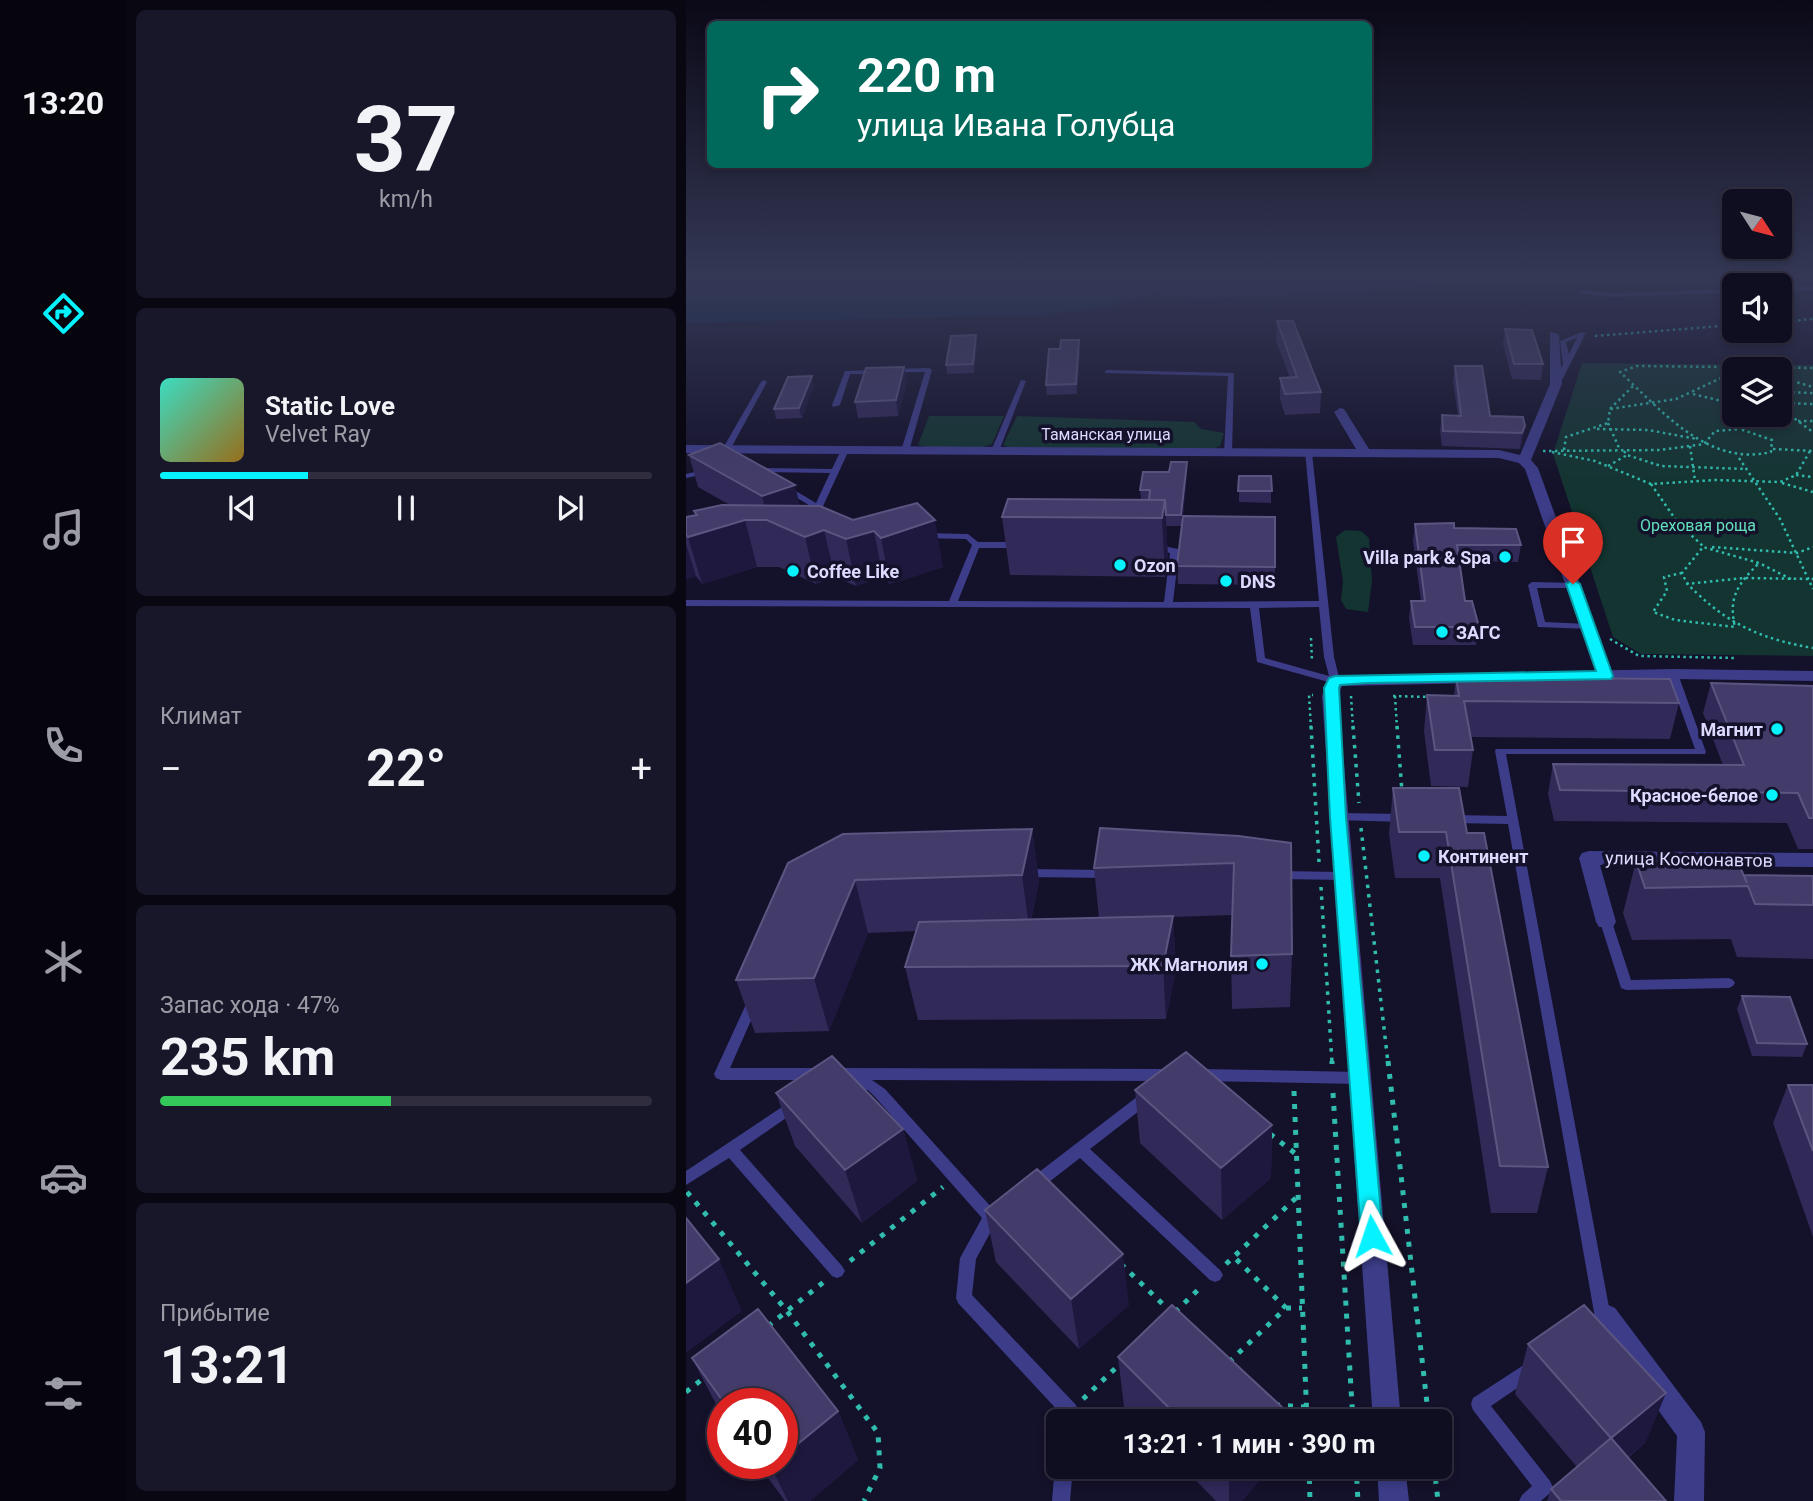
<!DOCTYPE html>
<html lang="ru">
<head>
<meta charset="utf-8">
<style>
	:root { --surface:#0f0d20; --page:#181629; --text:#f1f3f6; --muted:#9b9ca5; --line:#2f2d3e; --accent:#06f2ff }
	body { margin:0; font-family:Roboto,sans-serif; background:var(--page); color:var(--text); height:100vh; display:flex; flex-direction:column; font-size:26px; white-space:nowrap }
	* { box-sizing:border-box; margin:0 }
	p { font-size:23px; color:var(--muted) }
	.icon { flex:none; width:38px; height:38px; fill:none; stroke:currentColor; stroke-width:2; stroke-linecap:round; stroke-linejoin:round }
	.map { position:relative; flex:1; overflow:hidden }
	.side { display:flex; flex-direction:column; gap:10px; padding:10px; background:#080712; width:560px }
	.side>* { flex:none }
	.banner { position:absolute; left:21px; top:21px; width:665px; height:147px; border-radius:10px; box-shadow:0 4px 10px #0003,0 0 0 2px var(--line); background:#00695c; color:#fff; overflow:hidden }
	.needle { width:46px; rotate:126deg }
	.tools { position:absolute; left:1036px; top:189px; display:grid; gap:14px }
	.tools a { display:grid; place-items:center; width:70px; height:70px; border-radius:10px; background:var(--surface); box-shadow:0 4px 10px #0003,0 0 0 2px var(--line); font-size:35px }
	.speed { position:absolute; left:21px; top:1388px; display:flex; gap:14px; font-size:35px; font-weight:700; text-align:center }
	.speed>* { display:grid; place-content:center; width:91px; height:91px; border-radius:50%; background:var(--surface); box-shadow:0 4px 10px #0003,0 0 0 2px var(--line); line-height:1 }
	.speed .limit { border:10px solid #d22; background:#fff; color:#111 }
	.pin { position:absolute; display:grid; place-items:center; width:60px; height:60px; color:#fff; margin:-72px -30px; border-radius:50% 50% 50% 0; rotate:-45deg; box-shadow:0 0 7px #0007 }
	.pin .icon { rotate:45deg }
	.me { position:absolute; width:77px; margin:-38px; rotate:355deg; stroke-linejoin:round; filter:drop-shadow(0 0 5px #0008) }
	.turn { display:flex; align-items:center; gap:24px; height:147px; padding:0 35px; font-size:32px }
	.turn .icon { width:91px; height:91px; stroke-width:2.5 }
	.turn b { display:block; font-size:49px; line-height:60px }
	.big { font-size:52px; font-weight:700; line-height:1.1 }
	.side .card { flex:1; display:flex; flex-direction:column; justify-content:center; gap:10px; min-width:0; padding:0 24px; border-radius:10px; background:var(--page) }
	.side .dial { align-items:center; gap:0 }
	.dial b { font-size:91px; line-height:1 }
	.song { display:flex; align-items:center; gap:21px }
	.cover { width:84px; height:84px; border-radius:10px; background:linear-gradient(135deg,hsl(170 70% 55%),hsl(40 70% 35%)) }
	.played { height:7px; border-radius:4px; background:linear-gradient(90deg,var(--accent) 30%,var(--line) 30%) }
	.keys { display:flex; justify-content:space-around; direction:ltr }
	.heat { display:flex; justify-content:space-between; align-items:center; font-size:38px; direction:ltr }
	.charge { height:10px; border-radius:5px; background:linear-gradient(90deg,#34c759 47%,var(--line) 0) }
	.trip { position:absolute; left:360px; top:1409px; width:406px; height:70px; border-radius:10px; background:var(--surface); box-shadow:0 4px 10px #0003,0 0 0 2px var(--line); font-weight:700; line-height:70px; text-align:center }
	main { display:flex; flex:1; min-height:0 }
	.menu { display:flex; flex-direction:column; width:126px; justify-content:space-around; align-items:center; background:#06050d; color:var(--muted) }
	.menu .icon { width:49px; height:49px }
	.menu .selected { color:var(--accent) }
	.menu b { font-size:32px; color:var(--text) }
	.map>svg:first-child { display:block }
</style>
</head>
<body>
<main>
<nav class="menu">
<b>13:20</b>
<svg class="icon selected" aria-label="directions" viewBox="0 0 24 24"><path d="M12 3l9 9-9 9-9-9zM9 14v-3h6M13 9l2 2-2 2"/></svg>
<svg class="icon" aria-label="music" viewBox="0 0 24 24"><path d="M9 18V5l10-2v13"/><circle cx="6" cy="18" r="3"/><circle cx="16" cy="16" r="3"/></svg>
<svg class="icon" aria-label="phone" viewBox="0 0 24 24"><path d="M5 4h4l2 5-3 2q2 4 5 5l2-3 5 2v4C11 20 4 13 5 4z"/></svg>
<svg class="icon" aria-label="climate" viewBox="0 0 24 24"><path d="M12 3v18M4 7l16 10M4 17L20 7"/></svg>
<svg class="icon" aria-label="car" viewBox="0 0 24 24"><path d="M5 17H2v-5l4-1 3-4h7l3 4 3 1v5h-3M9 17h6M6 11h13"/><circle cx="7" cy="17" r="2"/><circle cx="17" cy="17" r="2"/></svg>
<svg class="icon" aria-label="filters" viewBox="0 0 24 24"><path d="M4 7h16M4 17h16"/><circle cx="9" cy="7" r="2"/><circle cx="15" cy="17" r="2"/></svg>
</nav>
<section class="side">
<div class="card dial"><b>37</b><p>km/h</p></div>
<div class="card">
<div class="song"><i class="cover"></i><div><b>Static Love</b><p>Velvet Ray</p></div></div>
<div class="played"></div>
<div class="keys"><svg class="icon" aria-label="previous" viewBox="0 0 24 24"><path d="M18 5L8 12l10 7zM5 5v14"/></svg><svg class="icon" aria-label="pause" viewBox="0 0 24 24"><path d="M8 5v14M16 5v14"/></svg><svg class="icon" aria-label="next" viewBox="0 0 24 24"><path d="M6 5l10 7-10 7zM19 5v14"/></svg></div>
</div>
<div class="card"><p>Климат</p>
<div class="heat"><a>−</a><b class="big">22°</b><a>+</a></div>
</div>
<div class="card"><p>Запас хода · 47%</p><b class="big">235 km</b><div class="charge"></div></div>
<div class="card"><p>Прибытие</p><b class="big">13:21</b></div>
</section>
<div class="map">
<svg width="1127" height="1501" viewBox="0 0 1127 1501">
	<rect width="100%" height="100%" fill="#14112a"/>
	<!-- green -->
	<path fill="#133431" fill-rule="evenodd" d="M896,363L1127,365V656L955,654L927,637L867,454ZM1048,369H1094V415H1048Z
		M243,416H318L306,444C286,452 253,450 232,445Z
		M331,416L508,422L515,429L538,433L534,446L525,450L321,447L317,445Z
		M659,530L675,531L683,538L686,581L682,612L660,609L655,600L657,581L650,537Z"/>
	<!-- water -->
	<path fill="#0b2449" d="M0,276H895L598,296L514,299L469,295L413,308L353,315L0,323Z"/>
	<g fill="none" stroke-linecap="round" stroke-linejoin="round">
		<!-- path-far2 -->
		<path stroke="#30bdae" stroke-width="2.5" stroke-dasharray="2.5 3.5" stroke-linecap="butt" d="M1006,279L1058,276
			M1094,322L1127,319
			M909,336L1048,325
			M1094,377L1127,387
			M1094,392L1127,393
			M1007,394L1048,404
			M1094,403L1127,404
			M1094,408L1127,432
			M924,409L948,385
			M1071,415L1054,429L1086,440L1085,452C1022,467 976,411 934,372L951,366L1127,368
			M1112,421H1127
			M922,423L934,450
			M911,429L962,430L1011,439
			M1004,446L1009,481
			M1087,449L1127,451
			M878,450L880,437L922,423L924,409L990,399L1046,373
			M857,451L974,450L1018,444L1029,431L1054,429
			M938,451L941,455L975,466L1061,469
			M866,452L909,461L965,484L1029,480L1094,482L1110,475L1124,451
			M1053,458L1094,519L1127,589
			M922,466L941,455
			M1110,475L1127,477
			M1096,483L1127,492
			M965,484L992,523L1018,547
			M1026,547L1111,553L1127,547
			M996,573L978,577L981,591L967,612L989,620L1049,627C1042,597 1052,584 1073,563
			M1105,579L1073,563L1017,547L996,573C1000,583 1005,588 1013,595C1047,627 1081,640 1127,648
			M1000,584L1058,578L1127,579
			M625,638L626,662
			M924,639L953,656L1048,658
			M665,696L667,728
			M707,696L745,697
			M709,696L711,728
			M625,728L623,695H627"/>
		<!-- path-far1 -->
		<path stroke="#30bdae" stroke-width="3.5" stroke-dasharray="3.5 6" stroke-linecap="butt" d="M625,726L633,862
			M667,726L673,803
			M711,726L716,792
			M675,828L702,1063
			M635,887L646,1063"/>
		<!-- path -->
		<path stroke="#30bdae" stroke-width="5" stroke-dasharray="5 8" stroke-linecap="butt" d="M646,1061V1064
			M702,1061L743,1421
			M608,1091L621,1421
			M647,1093L667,1421
			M584,1134L610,1154
			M1,1192L101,1311L192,1433L194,1468L178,1501
			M164,1261L257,1187
			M435,1264L485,1312
			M540,1264L612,1196
			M600,1308H616
			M489,1312L516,1286
			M82,1326L139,1281
			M543,1362L600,1308L548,1257
			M0,1392L19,1377
			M397,1399L435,1363
			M589,1405L620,1407
			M623,1466L624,1501
			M670,1466L672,1501
			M748,1466L752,1501"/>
		<!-- service -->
		<path fill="#3c3c89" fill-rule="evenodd" d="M1127,286V290L1094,291V287Z
			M1048,289V293L924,297L896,294L893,292L896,290L924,293Z
			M896,332L901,333L897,336L898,337L874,384L868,385L866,384L877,364L874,341ZM891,338L883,354L880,342Z
			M207,369L243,368L246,370L223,451L219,453L215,451L239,372H205V370Z
			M421,370L548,373L546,453L542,455L538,453L542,376L419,373V371Z
			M159,371L191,370L194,372L191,374H164L154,405L147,407L146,405Z
			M78,380L81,382L44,450L37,452L36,450L75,382Z
			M335,380L340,381L313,451L306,453L305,451Z
			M156,448L163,450L132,517L128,519L124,517L128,508L96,489L97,487H103L130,503L144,473L69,472L65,470L69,468L146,469Z
			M619,451L626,453L648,657L654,681L652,683H646L571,662L564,608L0,606V600L263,601L286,545L280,539L234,538L233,536L237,533L282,534L292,542H333L337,545L333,548H293L272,601L478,602L484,553L465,549V545L468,544L492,549L493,551L487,602L633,601ZM633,607L638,657L643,676L579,658L573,608Z
			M21,469H24V473L0,478V474Z
			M846,582L890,583V587L887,588H851L859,622L902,624L907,627L905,629L852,627L842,585Z
			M987,671L992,674L1020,752L1019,754H820L925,1318L923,1323L917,1326L911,1323L909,1318L822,824L767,823L761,819L767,815L821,816L809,751L810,749H1009L982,674Z
			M652,813L719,814L725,818L719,822L648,820L646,817L648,814Z
			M340,869L422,870L426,871L428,874L426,877L422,878L340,877L336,876L334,873L336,870Z
			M592,871L657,872L661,873L663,876L661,879L657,880L592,879L588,878L586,875L588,872Z
			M920,918L924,919L926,922L945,980L1043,978L1047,980L1049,983L1047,986L1043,988L940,990L935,988L914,922L916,919Z
			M68,995L73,996L74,1000L44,1068H134L139,1070L141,1074L139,1078L134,1080H35L30,1078L28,1074L62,1000L63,996Z
			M150,1068L484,1069L489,1071L491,1075L489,1079L484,1081L186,1080L199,1089L307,1209L313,1210L315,1215L310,1222L290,1259L286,1295L390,1405L392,1411L391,1421H375V1414L272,1303L270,1298L274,1258L296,1218L189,1097L182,1090L155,1087L153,1083L155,1080L145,1078L143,1074L145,1070Z
			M515,1069L673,1072L678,1074L680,1078L678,1082L673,1084L515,1081L510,1079L508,1075L510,1071Z
			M461,1091L466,1093L468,1097L466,1101L404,1149L534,1270L537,1275L534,1280L529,1282L524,1280L394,1158L354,1189L349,1190L344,1189L342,1184L344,1179L456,1093Z
			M108,1099L113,1101L115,1105L113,1109L54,1150L156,1266L159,1271L156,1276L151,1278L146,1276L43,1158L0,1185V1171Z
			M844,1361L850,1363L852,1369L850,1375L805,1406L864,1481L867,1487L864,1493L855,1501H833L836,1495L846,1486L787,1410L785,1404L787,1398Z
			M372,1460L373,1466H387L384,1501H366L369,1466Z"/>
		<!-- minor -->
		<path fill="#3c3c89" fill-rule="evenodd" d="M864,332L873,334L876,384L845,460L852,468L927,675L919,680L911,675L839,469L833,463L813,458L0,453V445L670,449L648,412L654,408L658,409L683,449L813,450L834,455L864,384Z
			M903,851L1127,853V867L914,865L930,922L927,927H913L910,922L893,858L896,853Z
			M920,1304L929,1308L1015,1422L1019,1432L1018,1501H988L991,1436L911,1326L907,1317L911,1308Z"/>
		<!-- tertiary -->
		<path fill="#3c3c89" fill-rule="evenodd" d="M987,669L1127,671V681L987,679L656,686L652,696L715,1421H687L636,696L641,681L649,676Z
			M691,1466H719L723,1501H693Z"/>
	</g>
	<!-- wall -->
	<path fill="#312958" d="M591,321L635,392L634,413L599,415L594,399V378H604L590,341Z
		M819,329L857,364L855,380L826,379L817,344Z
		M291,344L288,373L261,374L260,365Z
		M374,349L394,350L391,394L361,395L360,385Z
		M769,366L804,416L837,417V441L834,449L756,446L754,431L756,415L772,416L767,380Z
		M218,367L221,382L212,416L172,418L169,402Z
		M128,386L116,418L90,419L88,409Z
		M3,455L114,506L167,520L257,567L204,584L197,577L170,586L149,577L130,584L93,567H71L16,584L10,576L0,579V517L9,516L8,511L44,505L12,487Z
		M501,462V473L497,516L589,517V585L492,584L491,566L496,526H480L482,558L479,577L324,575L316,517L455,500L454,490Z
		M553,476H585V503L553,502Z
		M729,524L768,528L835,545L832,562L773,561L779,601L793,627L790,645H727L723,618L725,601H735L727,541Z
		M770,677L993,703L984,739L785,737L787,750L782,787L745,786L738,731L741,695L768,696Z
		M1025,683L1127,686V849H1112L1101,823L868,821L862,794L867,764L1037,765L1017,713Z
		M707,788L781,833L862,1167L851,1213H805L754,878H709L703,834Z
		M346,829L353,881L345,920L413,918L408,868L553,836L606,954L604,1007L546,1009L545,956L546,915L487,917L490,969L480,1019L232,1020L219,967L230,931L182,933L143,1031L69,1033L50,980L102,863Z
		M950,861L1058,876H1127V959L1051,957L1045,939L946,940L937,913Z
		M1056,996L1121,1044L1116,1057L1066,1056L1051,1009Z
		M1102,1085H1127V1237L1087,1123Z
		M449,1090L586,1125L585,1178L536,1220L454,1143Z
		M90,1093L217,1129L231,1181L176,1223L109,1146Z
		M299,1210L443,1305L393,1349L310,1262Z
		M842,1344L960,1442L942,1458L980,1501H861L865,1489L891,1467L829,1394Z
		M432,1357L596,1421H451L438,1407Z
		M6,1358L152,1411L172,1460L124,1501H99L71,1463H96V1404H37V1415L32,1408Z
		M496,1466H586L556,1501H530Z"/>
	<!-- shaded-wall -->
	<path fill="#1e183e" d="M290,335L291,344L288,373L287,364Z
		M393,340L394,350L391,394L390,384Z
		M218,367L221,382L212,416L210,400Z
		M126,376L128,386L116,418L113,408Z
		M839,426L837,441L834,449L836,433Z
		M501,462V473L496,526L495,515Z
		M109,485L117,518L82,521L76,496Z
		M479,500L482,558L479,577L476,518Z
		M59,520L71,567L16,584L2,537Z
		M249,520L257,567L204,584L195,538Z
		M138,530L149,577L130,584L119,537Z
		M188,531L197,577L170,586L160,539Z
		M0,544L10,576L0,579Z
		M346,829L353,881L343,927L336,875Z
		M169,880L182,933L143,1031L128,978Z
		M487,916L490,969L480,1019L477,966Z
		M586,1125L585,1178L536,1220L535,1168Z
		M217,1129L231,1181L176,1223L159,1170Z
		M437,1254L443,1305L393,1349L385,1299Z
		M33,1259L56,1311L0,1353V1283Z
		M980,1393L960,1442L907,1486L925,1438Z
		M597,1408L596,1421H585Z
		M152,1411L172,1460L124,1501H102L85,1467L89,1463H96V1457Z
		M543,1466H586L556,1501H543Z"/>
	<!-- building -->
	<path fill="#433c6a" stroke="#5b5581" stroke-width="2" d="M591,321H607L635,392L599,394L594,378L611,377Z
		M819,329L846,330L857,364H828Z
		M290,335L287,364L260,365L265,336Z
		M375,340H393L390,384L360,385L363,349H374Z
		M769,366H796L804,416L837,417L839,426L836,433L757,431L756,415L775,416Z
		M218,367L210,400L169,402L180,368Z
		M126,376L113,408L88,409L102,377Z
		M34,443L109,485L76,496L3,455Z
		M485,462H501L495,515H480L479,500H463L464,490H454L457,472H483Z
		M553,476H585L586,491H552Z
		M322,499L479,500L476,518L316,517Z
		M231,503L249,520L195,538L188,531L160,539L138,530L119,537L81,520H59L2,537L0,535V517L11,515L8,511L36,505L134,506L167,520Z
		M497,516L589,517V567L491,566Z
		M768,523V528L830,529L835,545H771L779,601H786L793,627H729L725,601H739L729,524Z
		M770,677L984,679L993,703L778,701L787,750H749L741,695L773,696Z
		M1025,683L1127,686V818H1123L1112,793L874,790L867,764L1058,765Z
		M707,788H773L781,833H798L862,1167L814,1166L760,832H713Z
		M414,828L553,836L605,843L606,954L545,956L548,863L408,868Z
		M346,829L336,875L169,880L128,978L50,980L102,863L157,834Z
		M1051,860L1061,883L1058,875L1127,876V905L1069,904L1062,886L959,888L950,861Z
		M487,916L477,966L219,967L233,922Z
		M1056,996L1104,997L1121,1044L1071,1043Z
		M500,1052L586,1125L535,1168L449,1090Z
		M146,1056L217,1129L159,1170L90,1093Z
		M1102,1085H1127V1151Z
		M351,1169L437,1254L385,1299L299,1210Z
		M0,1218L33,1259L0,1283Z
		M486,1305L597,1408L585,1421H496L432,1357Z
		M898,1305L980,1393L925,1438L842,1344Z
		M72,1309L152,1411L96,1457V1404H39L6,1358Z
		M925,1438L980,1501H875L865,1489Z"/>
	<!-- sky -->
	<linearGradient id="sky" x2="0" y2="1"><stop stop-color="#0b0917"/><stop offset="0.57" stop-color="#343855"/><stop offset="1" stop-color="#343855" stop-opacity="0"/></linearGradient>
	<rect width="1127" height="486" fill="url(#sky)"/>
	<!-- route -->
	<path fill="#06f2ff" stroke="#049da6" stroke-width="2" d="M887,580L894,584L927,676L925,679L681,683L654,685L653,688L660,817L697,1236L694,1244L686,1247L678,1244L675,1236L644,817L638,688L643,678L649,676L910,671L880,584Z"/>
	<!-- markers -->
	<g fill="#06f2ff" stroke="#14112a" stroke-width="2.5">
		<circle cx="819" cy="557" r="7"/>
		<circle cx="434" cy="565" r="7"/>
		<circle cx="107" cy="571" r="7"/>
		<circle cx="540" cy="581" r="7"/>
		<circle cx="756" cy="632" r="7"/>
		<circle cx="1091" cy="729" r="7"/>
		<circle cx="1086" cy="795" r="7"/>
		<circle cx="738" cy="856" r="7"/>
		<circle cx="576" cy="964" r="7"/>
	</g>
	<g text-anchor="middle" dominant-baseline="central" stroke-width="7" stroke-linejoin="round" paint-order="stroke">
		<!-- far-street labels -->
		<g font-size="16" fill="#dcdaff" stroke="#14112a">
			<text x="420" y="434">Таманская улица</text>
		</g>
		<!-- far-park labels -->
		<g font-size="16" fill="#63e1bc" stroke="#14112a">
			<text x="1012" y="525">Ореховая роща</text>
		</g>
		<!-- poi labels -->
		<g font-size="18" font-weight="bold" fill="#dcdaff" stroke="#14112a" text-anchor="start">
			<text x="805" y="557" text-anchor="end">Villa park &amp; Spa</text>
			<text x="448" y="565">Ozon</text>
			<text x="121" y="571">Coffee Like</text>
			<text x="554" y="581">DNS</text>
			<text x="770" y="632">ЗАГС</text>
			<text x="1077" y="729" text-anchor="end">Магнит</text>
			<text x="1072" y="795" text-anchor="end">Красное-белое</text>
			<text x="752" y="856">Континент</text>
			<text x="562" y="964" text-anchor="end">ЖК Магнолия</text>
		</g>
		<!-- street labels -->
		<g font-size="18" fill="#dcdaff" stroke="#14112a">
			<text transform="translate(1003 859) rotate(1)">улица Космонавтов</text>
		</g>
	</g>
</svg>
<div class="tools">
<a><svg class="needle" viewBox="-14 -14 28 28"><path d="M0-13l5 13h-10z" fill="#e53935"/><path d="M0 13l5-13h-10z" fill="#9b9ca5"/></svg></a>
<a><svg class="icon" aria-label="sound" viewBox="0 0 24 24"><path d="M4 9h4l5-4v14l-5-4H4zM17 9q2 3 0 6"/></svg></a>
<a><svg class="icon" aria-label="layers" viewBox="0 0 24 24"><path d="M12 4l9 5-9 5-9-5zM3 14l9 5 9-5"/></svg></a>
</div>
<div class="speed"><div class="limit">40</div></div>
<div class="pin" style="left:887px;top:584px;background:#d93025"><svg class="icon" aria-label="arrive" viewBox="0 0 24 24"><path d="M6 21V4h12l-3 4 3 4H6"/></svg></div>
<svg class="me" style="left:686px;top:1236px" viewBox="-20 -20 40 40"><path d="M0-17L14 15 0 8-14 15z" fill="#06f2ff" stroke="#fff" stroke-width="4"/></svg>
<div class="trip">13:21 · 1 мин · 390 m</div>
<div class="banner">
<div class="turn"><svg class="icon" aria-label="right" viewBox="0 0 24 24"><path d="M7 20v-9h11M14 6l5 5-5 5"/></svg><div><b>220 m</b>улица Ивана Голубца</div></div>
</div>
</div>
</main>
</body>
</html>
